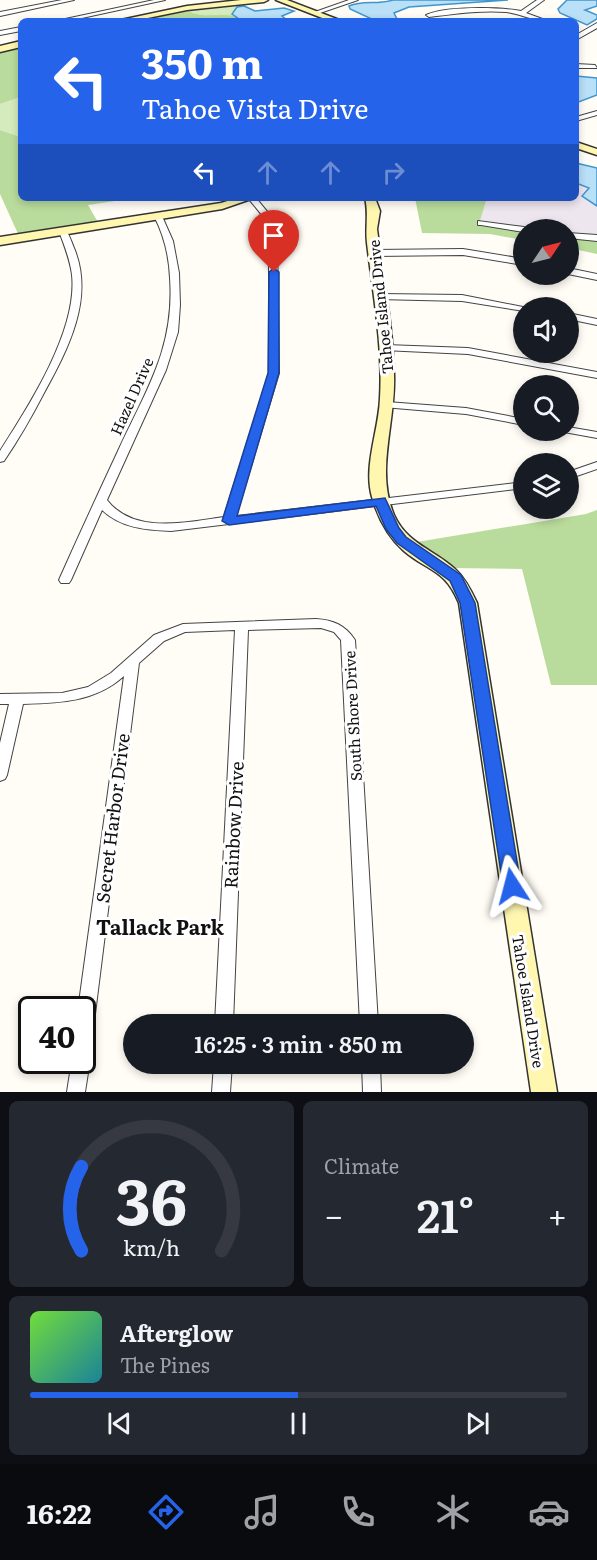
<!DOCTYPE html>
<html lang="en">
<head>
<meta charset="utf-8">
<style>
	:root { --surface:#171b24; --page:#242831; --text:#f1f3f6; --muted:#9ea1a6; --line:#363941; --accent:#2563eb }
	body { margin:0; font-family:Literata,serif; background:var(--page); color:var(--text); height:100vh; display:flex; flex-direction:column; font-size:22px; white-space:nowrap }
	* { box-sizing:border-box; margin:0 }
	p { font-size:20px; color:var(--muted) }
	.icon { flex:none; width:33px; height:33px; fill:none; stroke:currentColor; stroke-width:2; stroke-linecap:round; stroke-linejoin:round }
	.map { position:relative; height:1092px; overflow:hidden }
	.panel { display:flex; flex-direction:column; gap:9px; padding:9px; background:#0d0f14; flex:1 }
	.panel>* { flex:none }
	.banner { position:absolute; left:18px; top:18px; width:561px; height:183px; border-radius:9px; box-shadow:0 3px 9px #0003; background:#2563eb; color:#fff; overflow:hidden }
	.needle { width:39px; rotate:55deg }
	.buttons { position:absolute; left:513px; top:219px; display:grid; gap:12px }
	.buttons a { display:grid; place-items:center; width:66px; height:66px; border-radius:50%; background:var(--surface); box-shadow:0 3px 9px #0003; font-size:30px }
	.speed { position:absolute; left:18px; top:996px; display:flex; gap:12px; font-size:30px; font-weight:700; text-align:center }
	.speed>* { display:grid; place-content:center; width:78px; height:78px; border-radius:50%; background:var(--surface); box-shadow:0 3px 9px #0003; line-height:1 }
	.speed .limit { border:3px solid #111; border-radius:9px; background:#fff; color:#111 }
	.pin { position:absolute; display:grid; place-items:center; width:51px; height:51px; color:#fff; margin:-62px -26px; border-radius:50% 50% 50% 0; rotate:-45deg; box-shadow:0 0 6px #0007 }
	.pin .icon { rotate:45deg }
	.me { position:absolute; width:66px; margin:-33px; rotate:351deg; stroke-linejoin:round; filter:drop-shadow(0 0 4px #0008) }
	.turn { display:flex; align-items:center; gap:21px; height:126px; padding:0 24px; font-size:27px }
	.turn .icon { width:78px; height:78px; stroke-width:2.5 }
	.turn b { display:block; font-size:42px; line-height:51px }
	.lanes { display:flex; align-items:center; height:57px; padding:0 24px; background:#0003; justify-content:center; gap:30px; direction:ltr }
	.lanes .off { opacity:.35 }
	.big { font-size:45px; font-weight:600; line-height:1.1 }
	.panel .tile { flex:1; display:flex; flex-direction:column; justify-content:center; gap:9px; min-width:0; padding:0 21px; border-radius:9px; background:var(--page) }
	.panel .dial { align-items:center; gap:0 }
	.dial svg { height:156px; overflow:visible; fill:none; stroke:var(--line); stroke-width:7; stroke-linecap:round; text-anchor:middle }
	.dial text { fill:var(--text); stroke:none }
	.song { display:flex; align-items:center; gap:18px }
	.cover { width:72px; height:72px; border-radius:9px; background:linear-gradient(135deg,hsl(100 70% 55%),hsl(190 70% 35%)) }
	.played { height:6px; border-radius:3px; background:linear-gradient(90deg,var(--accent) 50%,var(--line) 50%) }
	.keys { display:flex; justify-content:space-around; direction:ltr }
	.heat { display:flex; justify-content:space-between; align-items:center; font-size:33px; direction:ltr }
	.panel .tiles { flex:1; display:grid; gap:9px; grid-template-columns:1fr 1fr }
	.tile:last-child { grid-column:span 2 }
	.trip { position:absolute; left:123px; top:1014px; width:351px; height:60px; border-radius:30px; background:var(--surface); box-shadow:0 3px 9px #0003; font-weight:600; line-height:60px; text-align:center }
	.dock { display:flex; height:96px; justify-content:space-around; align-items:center; background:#090b0e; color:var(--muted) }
	.dock .icon { width:42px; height:42px }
	.dock .current { color:var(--accent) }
	.dock b { font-size:27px; color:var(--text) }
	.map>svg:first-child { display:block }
</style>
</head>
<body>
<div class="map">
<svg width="597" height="1092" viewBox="0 0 597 1092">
	<rect width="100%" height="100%" fill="#fffdf5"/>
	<!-- industrial -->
	<path fill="#eee6ef" d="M576,183L590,188L583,197L597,206V236L569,233L568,230L523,228L480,220L487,198H576Z"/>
	<!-- green -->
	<path fill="#d5ebbd" d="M247,5L237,7L232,13L234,16C219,16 203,18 189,11Z
		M21,97V137L0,130V104Z"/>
	<!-- forest -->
	<path fill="#b9dc9c" d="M189,11C208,21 225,9 243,20L138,21Z
		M21,45V97L0,104V51Z
		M0,130L21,137V198H135L88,205L99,224L19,236L0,194Z
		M415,198H487L479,224L523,232V240L490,234L422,233Z
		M568,237L597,240V254L569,248Z
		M597,510V685H551L522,569L453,568L411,543L586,514Z"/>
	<!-- water -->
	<path fill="#b9e0f7" stroke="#3f96cf" stroke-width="1.5" d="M393,0H508L409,7L394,13L397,19L402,21H376L350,9L349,6C363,0 378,5 393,0Z
		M567,0H597V6L585,10L597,15V19L587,25L560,13L558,9Z
		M244,6L255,11L284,8L294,11L282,16L288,21H242L232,14L237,7Z
		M576,76L597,78V95L576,103Z
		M576,163L597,168V206L582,196L589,188L576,183Z"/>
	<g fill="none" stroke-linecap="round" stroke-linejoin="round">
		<!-- street casing -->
		<g stroke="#444" stroke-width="2">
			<path id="street" d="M62,0H74L0,16V12Z
				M154,0H165L68,21H56Z
				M349,0H358L317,14L312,13Z
				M537,0H544L526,13L548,21C534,21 520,14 506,12C480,10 454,14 429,17L426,15C445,6 499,7 521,11Z
				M597,23V28L576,40V35Z
				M21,27V31L0,35V31Z
				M576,64L595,65L597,68H576Z
				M597,111V115L576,121V117Z
				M248,198H256L274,220L277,233L279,373L236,516L524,482V488L171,531C146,530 121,528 102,510L71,580L69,583H61L59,580C78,537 98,494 118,451C146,390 175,348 170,278C169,256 164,235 154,216L158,214H161L173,241L179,273L180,305L178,332L166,370L107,500C134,535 187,522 224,517L269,373V233L266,220Z
				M478,221L524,227L528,230H524V232L481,225H478Z
				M63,228C69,232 71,241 74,248C95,298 68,349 44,393C32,416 19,439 4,461L0,462V451C29,406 78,330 72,275C70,259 64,245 59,231Z
				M568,233L597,235V241L568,238Z
				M463,249L524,259V265L463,255L374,256L370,253L374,250Z
				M568,268L597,274V280L568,274Z
				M380,294L462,295L528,308H524V311L462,301L377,299L375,297Z
				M568,313L597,319V325L568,319Z
				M386,345L468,348L597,372V378L468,354L383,350L381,348Z
				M387,402L466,408L524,419V425L466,414L383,407L382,405L383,403Z
				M568,427L597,432V438L564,432L563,430H568Z
				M597,462V469L568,479V472Z
				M316,619C333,620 345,625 355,640L378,1024H360L341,640L334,632L321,628L248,630L233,1024H215L235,630L185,632L164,641L139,663L91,1046L88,1052L85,1053L90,1060L85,1092H67L72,1060H82V1010H78L124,676C95,702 60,703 23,704L7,775L5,779L0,781V743L9,704H0V694L62,693L88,687L111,673L154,635L183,624Z
				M214,1064H232L230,1092H212Z
				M362,1064H380L381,1092H363Z"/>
		</g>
		<!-- secondary casing -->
		<g stroke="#333" stroke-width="3">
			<path id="secondary" d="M241,0H268L264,2L187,10L133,21H116L187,6Z
				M276,0H287L342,21H330Z
				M21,41V47L0,52V46Z
				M576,142L597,149V155L576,148Z
				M237,198H254L222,209L0,245V237L221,203Z
				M365,198H375L380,211L377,229C383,277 393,326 394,375C396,422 375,470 394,515C407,544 433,549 455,569C465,578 471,590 477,603L557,1092H531L459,603C445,569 429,572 404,551C388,537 378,518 372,497C363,466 379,430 380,398C383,346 373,294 367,243C365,227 369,213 365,198Z"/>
		</g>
		<!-- street -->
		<use href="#street" fill="#fff" fill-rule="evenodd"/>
		<!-- secondary -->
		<use href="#secondary" fill="#fff6b0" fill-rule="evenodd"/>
	</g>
	<!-- route -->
	<path fill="#2563eb" stroke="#184099" stroke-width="1.5" d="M274,268L279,272V373L237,516L385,498L399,528L406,537L461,575L475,603L521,886L518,892L512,894L505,892L503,886L460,603L450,581L397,543L386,529L376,506L229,525L222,521L268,373L269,272Z"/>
	<g text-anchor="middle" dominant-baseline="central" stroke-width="6" stroke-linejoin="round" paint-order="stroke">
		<!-- street labels -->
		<g font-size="15" fill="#111" stroke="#fff">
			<text transform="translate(380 307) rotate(-96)">Tahoe Island Drive</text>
			<text transform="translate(131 396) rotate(-66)">Hazel Drive</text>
			<text transform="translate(352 716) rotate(-93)">South Shore Drive</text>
			<text transform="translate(529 1001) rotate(81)">Tahoe Island Drive</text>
		</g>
		<!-- near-street labels -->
		<g font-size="18" fill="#111" stroke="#fff">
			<text transform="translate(112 818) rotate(-83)">Secret Harbor Drive</text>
			<text transform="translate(233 825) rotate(-87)">Rainbow Drive</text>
		</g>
		<!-- near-neighbourhood labels -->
		<g font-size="20" font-weight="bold" fill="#111" stroke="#fff">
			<text x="160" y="926">Tallack Park</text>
		</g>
	</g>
</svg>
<div class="buttons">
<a><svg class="needle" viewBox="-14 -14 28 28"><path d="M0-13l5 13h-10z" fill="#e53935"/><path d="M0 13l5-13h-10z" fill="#9ea1a6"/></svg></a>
<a><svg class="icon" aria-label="sound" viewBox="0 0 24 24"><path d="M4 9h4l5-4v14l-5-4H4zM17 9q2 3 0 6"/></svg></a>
<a><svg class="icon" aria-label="search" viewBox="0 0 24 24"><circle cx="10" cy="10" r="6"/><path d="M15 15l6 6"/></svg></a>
<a><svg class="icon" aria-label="layers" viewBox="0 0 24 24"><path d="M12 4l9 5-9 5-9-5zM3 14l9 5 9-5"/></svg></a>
</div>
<div class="speed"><div class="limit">40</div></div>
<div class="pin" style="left:274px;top:272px;background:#d93025"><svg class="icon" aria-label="arrive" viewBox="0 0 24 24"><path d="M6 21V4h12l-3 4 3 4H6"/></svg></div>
<svg class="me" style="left:512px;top:886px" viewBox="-20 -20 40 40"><path d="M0-17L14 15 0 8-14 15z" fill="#2563eb" stroke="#fff" stroke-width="4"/></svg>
<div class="trip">16:25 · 3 min · 850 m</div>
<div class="banner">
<div class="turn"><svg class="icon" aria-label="left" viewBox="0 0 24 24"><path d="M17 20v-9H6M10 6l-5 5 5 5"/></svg><div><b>350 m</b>Tahoe Vista Drive</div></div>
<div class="lanes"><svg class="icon" aria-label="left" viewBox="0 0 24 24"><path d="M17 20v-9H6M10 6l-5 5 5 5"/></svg><svg class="icon off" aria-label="ahead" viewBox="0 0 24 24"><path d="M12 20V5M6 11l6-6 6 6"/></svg><svg class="icon off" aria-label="ahead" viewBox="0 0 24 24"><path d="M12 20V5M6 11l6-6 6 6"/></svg><svg class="icon off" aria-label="right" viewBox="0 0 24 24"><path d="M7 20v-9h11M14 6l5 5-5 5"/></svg></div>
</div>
</div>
<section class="panel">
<div class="tiles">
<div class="tile dial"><svg viewBox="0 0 100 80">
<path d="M14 69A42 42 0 1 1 86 69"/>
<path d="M14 69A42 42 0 0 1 14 26" stroke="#2563eb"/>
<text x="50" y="56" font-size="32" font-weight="700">36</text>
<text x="50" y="72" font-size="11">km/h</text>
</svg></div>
<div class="tile"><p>Climate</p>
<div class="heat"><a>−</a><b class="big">21°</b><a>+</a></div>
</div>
<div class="tile">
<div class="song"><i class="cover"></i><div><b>Afterglow</b><p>The Pines</p></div></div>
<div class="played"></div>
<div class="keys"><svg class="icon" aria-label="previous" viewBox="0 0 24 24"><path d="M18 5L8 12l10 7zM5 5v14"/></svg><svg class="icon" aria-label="pause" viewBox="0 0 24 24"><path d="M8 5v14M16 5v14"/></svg><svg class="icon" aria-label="next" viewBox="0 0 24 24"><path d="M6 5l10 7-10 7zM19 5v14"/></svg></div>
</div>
</div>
</section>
<nav class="dock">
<b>16:22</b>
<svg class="icon current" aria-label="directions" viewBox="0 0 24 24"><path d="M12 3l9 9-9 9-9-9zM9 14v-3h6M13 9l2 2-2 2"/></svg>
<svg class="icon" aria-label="music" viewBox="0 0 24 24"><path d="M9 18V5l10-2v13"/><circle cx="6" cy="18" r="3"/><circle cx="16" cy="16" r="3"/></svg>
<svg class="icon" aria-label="phone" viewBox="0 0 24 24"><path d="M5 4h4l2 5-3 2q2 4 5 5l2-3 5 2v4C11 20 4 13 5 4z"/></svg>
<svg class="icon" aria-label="climate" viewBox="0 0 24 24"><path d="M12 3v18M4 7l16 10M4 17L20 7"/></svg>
<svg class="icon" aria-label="car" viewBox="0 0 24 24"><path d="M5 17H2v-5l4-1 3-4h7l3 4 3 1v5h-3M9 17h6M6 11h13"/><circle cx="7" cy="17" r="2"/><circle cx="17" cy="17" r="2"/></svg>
</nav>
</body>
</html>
